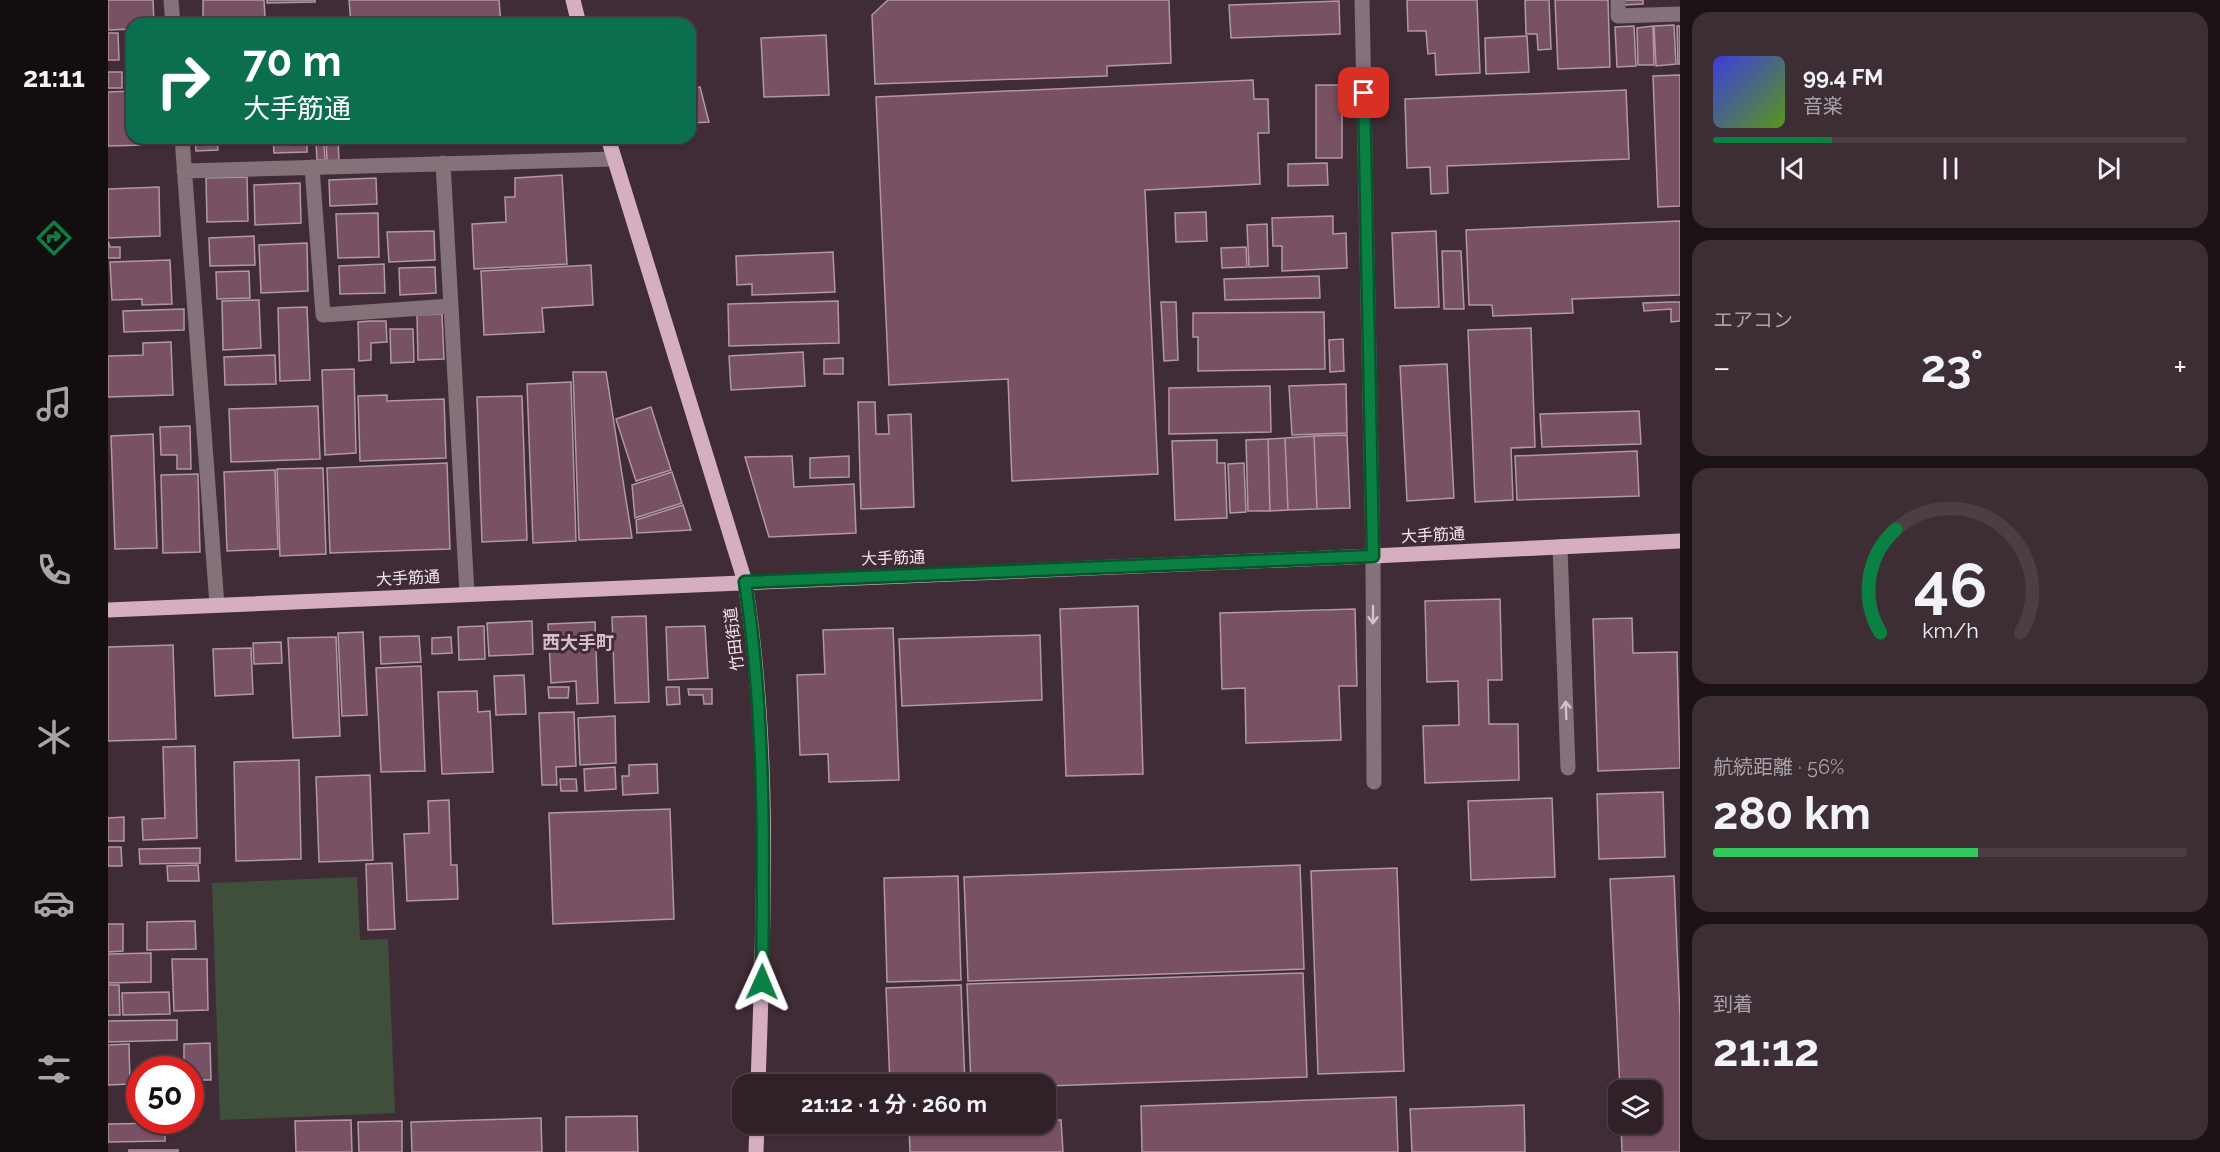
<!DOCTYPE html>
<html lang="ja">
<head>
<meta charset="utf-8">
<style>
	:root { --surface:#302128; --page:#3c2e34; --text:#f1f3f6; --muted:#a8a3a8; --line:#4b3e45; --accent:#0b8043 }
	body { margin:0; font-family:Raleway,"Noto Sans JP",sans-serif; background:var(--page); color:var(--text); height:100vh; display:flex; flex-direction:column; font-size:22px; white-space:nowrap }
	* { box-sizing:border-box; margin:0 }
	p { font-size:20px; color:var(--muted) }
	.icon { flex:none; width:33px; height:33px; fill:none; stroke:currentColor; stroke-width:2; stroke-linecap:round; stroke-linejoin:round }
	.map { position:relative; flex:1; overflow:hidden }
	.sheet { display:flex; flex-direction:column; gap:12px; padding:12px; background:#1a1216; width:540px }
	.sheet>* { flex:none }
	.top-card { position:absolute; left:18px; top:18px; width:570px; height:126px; border-radius:18px; box-shadow:0 2px 4px #0004,0 0 0 2px var(--line); background:#0b6e4f; color:#fff; overflow:hidden }
	.tools { position:absolute; left:1500px; top:1080px; display:grid; gap:12px }
	.tools a { display:grid; place-items:center; width:54px; height:54px; border-radius:12px; background:var(--surface); box-shadow:0 2px 4px #0004,0 0 0 2px var(--line); font-size:30px }
	.speed { position:absolute; left:18px; top:1056px; display:flex; gap:12px; font-size:30px; font-weight:700; text-align:center }
	.speed>* { display:grid; place-content:center; width:78px; height:78px; border-radius:50%; background:var(--surface); box-shadow:0 2px 4px #0004,0 0 0 2px var(--line); line-height:1 }
	.speed .limit { border:9px solid #d22; background:#fff; color:#111 }
	.pin { position:absolute; display:grid; place-items:center; width:51px; height:51px; color:#fff; margin:-26px; border-radius:12px; box-shadow:0 3px 9px #0006 }
	.me { position:absolute; width:66px; margin:-33px; rotate:1deg; stroke-linejoin:round; filter:drop-shadow(0 0 4px #0008) }
	.turn { display:flex; align-items:center; gap:21px; height:126px; padding:0 18px; font-size:27px }
	.turn .icon { width:78px; height:78px; stroke-width:2.5 }
	.turn b { display:block; font-size:42px; line-height:51px }
	.big { font-size:45px; font-weight:700; line-height:1.1 }
	.sheet .card { flex:1; display:flex; flex-direction:column; justify-content:center; gap:9px; min-width:0; padding:0 21px; border-radius:18px; background:var(--page) }
	.sheet .dial { align-items:center; gap:0 }
	.dial svg { height:156px; overflow:visible; fill:none; stroke:var(--line); stroke-width:7; stroke-linecap:round; text-anchor:middle }
	.dial text { fill:var(--text); stroke:none }
	.song { display:flex; align-items:center; gap:18px }
	.cover { width:72px; height:72px; border-radius:9px; background:linear-gradient(135deg,hsl(240 70% 55%),hsl(90 70% 35%)) }
	.played { height:6px; border-radius:3px; background:linear-gradient(90deg,var(--accent) 25%,var(--line) 25%) }
	.keys { display:flex; justify-content:space-around; direction:ltr }
	.heat { display:flex; justify-content:space-between; align-items:center; font-size:33px; direction:ltr }
	.charge { height:9px; border-radius:4px; background:linear-gradient(90deg,#34c759 56%,var(--line) 0) }
	.trip { position:absolute; left:624px; top:1074px; width:324px; height:60px; border-radius:18px; background:var(--surface); box-shadow:0 2px 4px #0004,0 0 0 2px var(--line); font-weight:700; line-height:60px; text-align:center }
	main { display:flex; flex:1; min-height:0 }
	.dock { display:flex; flex-direction:column; width:108px; justify-content:space-around; align-items:center; background:#130d10; color:var(--muted) }
	.dock .icon { width:42px; height:42px }
	.dock .current { color:var(--accent) }
	.dock b { font-size:27px; color:var(--text) }
	.map>svg:first-child { display:block }
</style>
</head>
<body>
<main>
<nav class="dock">
<b>21:11</b>
<svg class="icon current" aria-label="directions" viewBox="0 0 24 24"><path d="M12 3l9 9-9 9-9-9zM9 14v-3h6M13 9l2 2-2 2"/></svg>
<svg class="icon" aria-label="music" viewBox="0 0 24 24"><path d="M9 18V5l10-2v13"/><circle cx="6" cy="18" r="3"/><circle cx="16" cy="16" r="3"/></svg>
<svg class="icon" aria-label="phone" viewBox="0 0 24 24"><path d="M5 4h4l2 5-3 2q2 4 5 5l2-3 5 2v4C11 20 4 13 5 4z"/></svg>
<svg class="icon" aria-label="climate" viewBox="0 0 24 24"><path d="M12 3v18M4 7l16 10M4 17L20 7"/></svg>
<svg class="icon" aria-label="car" viewBox="0 0 24 24"><path d="M5 17H2v-5l4-1 3-4h7l3 4 3 1v5h-3M9 17h6M6 11h13"/><circle cx="7" cy="17" r="2"/><circle cx="17" cy="17" r="2"/></svg>
<svg class="icon" aria-label="filters" viewBox="0 0 24 24"><path d="M4 7h16M4 17h16"/><circle cx="9" cy="7" r="2"/><circle cx="15" cy="17" r="2"/></svg>
</nav>
<div class="map">
<svg width="1572" height="1152" viewBox="0 0 1572 1152">
	<rect width="100%" height="100%" fill="#402c36"/>
	<!-- green -->
	<path fill="#3f4f3b" d="M249,877L252,940L280,939L287,1113L112,1120L104,883Z"/>
	<!-- building -->
	<path fill="#795164" stroke="#b198a3" stroke-width="1.5" d="M0,0H45L46,24H24V29L0,30Z
		M95,0H156L157,17L95,19Z
		M159,0H207V2L159,3Z
		M241,0H391L393,24H243Z
		M780,0H1061L1063,63L999,66V76L767,84L764,15Z
		M1299,0H1369L1372,73L1328,75L1327,53L1320,54L1318,31H1300Z
		M1417,0H1441L1443,49L1430,50L1429,34H1418Z
		M1447,0H1500L1502,67L1450,69Z
		M1516,0H1535V4L1516,5Z
		M1231,1L1232,34L1123,38L1121,5Z
		M155,20V24H124V21Z
		M1566,25L1568,64L1548,66L1546,26Z
		M1526,26L1528,66L1509,67L1507,27Z
		M1545,26L1546,65H1530L1529,28Z
		M1569,26H1572V64H1570Z
		M0,33H10L11,60H0Z
		M718,35L721,95L656,97L653,38Z
		M1419,36L1421,72L1378,74L1377,38Z
		M24,66V90H18V67Z
		M0,72H14V88H0Z
		M1572,75V206L1550,207L1545,76Z
		M1145,80L1146,99H1160L1161,133H1150L1152,184L1037,190L1050,474L904,481L900,379L781,385L768,97Z
		M1208,85H1234V158H1208Z
		M592,87L601,122L582,123V90Z
		M1518,90L1521,159L1339,166L1340,193L1323,194L1322,167L1299,168L1297,99Z
		M24,91V138H39V145L0,146V92Z
		M87,138H109L110,150L88,151Z
		M165,138H199V152L166,153Z
		M218,138H230L231,161H219Z
		M216,142L217,160H209L208,143Z
		M1219,163L1220,185L1180,186V164Z
		M454,175L459,264L366,269L364,224L398,222L397,197H407V178Z
		M139,177L140,221L99,222L98,178Z
		M268,178L269,204L222,206L221,180Z
		M192,183L193,223L147,225L146,185Z
		M51,187L52,236L0,238V189Z
		M1098,212L1099,241L1068,242L1067,213Z
		M270,213L271,257L230,258L228,214Z
		M1225,216V234L1238,233L1239,268L1174,271V246H1165L1164,218Z
		M1572,221V295L1464,299L1465,313L1385,316L1384,305H1361L1358,230Z
		M1159,224L1160,266L1141,267L1139,225Z
		M326,231L327,260L281,262L279,232Z
		M1328,231L1331,307L1287,308L1284,233Z
		M146,236L147,265L102,266L101,238Z
		M0,241L2,247H12V258H0Z
		M199,243L200,291L153,293L151,245Z
		M1138,247L1139,267L1114,268L1113,248Z
		M1334,251H1353L1356,309H1336Z
		M725,252L727,292L644,295V284L629,285L628,256Z
		M62,260L64,304L34,305V299L4,300L2,262Z
		M276,264L277,293L232,294L231,266Z
		M483,265L485,305L434,308L436,332L376,335L373,271Z
		M327,267L328,293L292,295L291,268Z
		M141,271L142,298L109,299L108,272Z
		M1211,276L1212,298L1117,300L1116,279Z
		M151,300L153,348L115,350L114,301Z
		M730,301L731,343L621,346L620,304Z
		M1053,302H1068L1070,360L1056,361Z
		M1563,302H1572V321L1563,322V309L1536,311L1535,303Z
		M199,307L202,380L172,381L170,308Z
		M76,309V330L16,332L15,311Z
		M1216,312L1217,369L1090,371V337H1085V313Z
		M334,314L336,359L310,360L309,315Z
		M262,321H278L279,342L263,343V360L251,361L250,322Z
		M1423,328L1427,447L1403,448L1405,500L1367,502L1360,330Z
		M282,329H305L306,362L283,363Z
		M1235,339L1236,371L1222,372L1221,340Z
		M63,342L65,395L0,397V356L35,355V343Z
		M695,352L697,386L623,390L621,356Z
		M167,355L168,384L117,385L116,357Z
		M735,358V374H716V359Z
		M1339,364L1346,498L1299,501L1292,366Z
		M246,369L248,453L217,455L214,370Z
		M465,372H498L524,538L471,540Z
		M463,382L468,541L425,543L419,384Z
		M1238,384L1239,433L1184,435L1181,386Z
		M1162,386L1163,432L1061,434V388Z
		M279,395V401L336,399L338,458L252,461L250,396Z
		M414,396L419,540L374,542L369,397Z
		M750,402H767L768,434H781L780,415L803,414L806,507L753,509Z
		M210,406L212,459L123,462L121,409Z
		M543,407L563,470L528,481L508,419Z
		M1531,411L1533,444L1434,447L1432,414Z
		M82,426L83,469H69V455H53L52,427Z
		M45,434L49,548L7,549L3,436Z
		M1239,435L1242,508L1209,509L1206,436Z
		M1206,436L1209,509L1180,510L1177,438Z
		M1177,438L1180,510L1162,511L1160,439Z
		M1160,439L1162,511H1140L1138,440Z
		M1109,440V463H1117L1119,518L1067,520L1064,441Z
		M1529,451L1531,496L1409,500L1407,456Z
		M684,456L686,487L746,484L748,533L661,537L637,457Z
		M741,456V477L702,478V458Z
		M339,463L342,549L222,553L219,468Z
		M1136,463L1138,512L1122,513L1120,464Z
		M215,468L218,554L172,556L169,469Z
		M167,470L170,549L119,551L116,472Z
		M564,472L574,503L527,518L524,485Z
		M90,474L92,552L55,553L53,475Z
		M575,505L583,530L529,533L528,520Z
		M1392,599L1394,680H1380L1381,724H1410L1411,780L1317,783L1315,726L1351,725L1350,681L1319,682L1317,601Z
		M1030,606L1035,774L958,776L952,609Z
		M1247,609L1249,686H1231L1233,740L1138,743L1137,688L1114,689L1112,613Z
		M538,616L541,702L507,703L504,617Z
		M1524,618L1525,653L1569,652L1572,768L1490,771L1485,619Z
		M424,621L425,654L381,656L379,623Z
		M487,622L490,703L469,704L468,681L443,683L440,624Z
		M376,626L377,659L351,660L350,627Z
		M597,626L600,678L560,680L558,627Z
		M785,628L791,780L721,782L720,754L692,755L689,675L717,674L715,630Z
		M255,632L259,715L234,716L230,633Z
		M932,635L934,700L794,706L791,639Z
		M311,636L313,662L273,664L272,637Z
		M228,637L232,736L185,738L180,638Z
		M343,637L344,653L324,654V638Z
		M173,642L174,663L146,664L145,643Z
		M65,645L68,739L0,741V647Z
		M143,648L145,694L107,696L105,649Z
		M313,666L317,771L273,772L268,668Z
		M416,675L418,714L388,715L386,676Z
		M440,687H461L460,698H441Z
		M558,687H571L572,704L559,705Z
		M580,689H604V704H596L595,695H581Z
		M369,691L370,712L382,711L385,772L334,774L330,692Z
		M466,712L468,766L448,767L449,785H434L431,713Z
		M507,716L508,763L472,765L470,718Z
		M87,746L89,838L35,840L34,819L57,818L55,747Z
		M191,760L193,859L128,861L126,762Z
		M549,764L550,793L515,795L514,776H521V765Z
		M507,767L508,789L477,791L476,769Z
		M262,775L265,860L211,862L208,777Z
		M452,779H468L469,791H453Z
		M1555,792L1557,857L1491,859L1489,794Z
		M1444,798L1447,877L1363,880L1360,801Z
		M341,800L343,865H349L350,899L299,901L296,834L321,833L320,801Z
		M562,809L566,919L445,924L441,813Z
		M16,817V841H0V818Z
		M0,847H13L14,866H0Z
		M92,848V863L32,864L31,849Z
		M284,863L287,929L260,930L258,864Z
		M90,865L91,881H60L59,866Z
		M1192,865L1196,969L860,981L856,877Z
		M1289,868L1296,1071L1210,1074L1203,871Z
		M850,876L853,980L779,982L776,878Z
		M1566,876L1572,1016V1152H1514L1513,1124H1544V1090H1512L1502,879Z
		M87,921L88,949L39,950V922Z
		M0,924H15V951L0,952Z
		M43,953V982L0,983V954Z
		M64,959H99L100,1010L66,1011Z
		M1195,973L1199,1077L938,1086L863,1084L859,984Z
		M0,985H11L12,1015H0Z
		M853,985L857,1084H782L778,988Z
		M61,992L62,1014L15,1015L14,993Z
		M69,1020V1040L0,1042V1021Z
		M102,1043L103,1080H82V1070H76V1044Z
		M21,1044L22,1084L0,1085V1045Z
		M1288,1097L1290,1152H1034L1033,1106Z
		M1416,1105L1417,1152H1304L1302,1109Z
		M529,1116L530,1152H458V1117Z
		M433,1118L434,1152H304L303,1122Z
		M243,1120L244,1152H188L187,1121Z
		M938,1120H953L955,1152H802L801,1126L938,1124Z
		M294,1121V1152H251L250,1122Z
		M57,1123V1141L0,1142V1124Z
		M21,1150H70V1152H21Z"/>
	<g fill="none" stroke-linecap="round" stroke-linejoin="round">
		<!-- minor -->
		<path stroke="#84717a" stroke-width="15" d="M63,0L65,24
			M1254,0L1265,556L1266,782
			M1510,0V16L1572,14
			M74,138L109,605
			M335,163L359,594
			M204,167L215,315L343,306
			M76,171L506,159
			M1452,547L1460,768"/>
		<!-- major -->
		<path stroke="#d5afc0" stroke-width="15" d="M465,0L471,24
			M500,138L637,582C663,747 656,917 650,1084
			M0,610L1265,556L1572,541
			M648,1152L649,1124"/>
	</g>
	<!-- one-way arrows -->
	<defs><path id="oneway-shaft" d="M-6 0H5M1.5-3L5.5 0L1.5 3" fill="none" stroke-width="1.6" stroke-linecap="round" stroke-linejoin="round" transform="scale(1.5)"/></defs>
	<g stroke="#d2c3ca">
		<use href="#oneway-shaft" transform="translate(1265 615) rotate(90)"/>
		<use href="#oneway-shaft" transform="translate(1458 710) rotate(-92)"/>
	</g>
	<g fill="none" stroke-linecap="round" stroke-linejoin="round">
		<!-- route casing -->
		<g stroke="#07532c" stroke-width="15">
			<path id="route" d="M654,982C656,849 657,714 637,582L1265,556L1256,93"/>
		</g>
		<!-- route -->
		<use href="#route" stroke="#0b8043" stroke-width="10"/>
	</g>
	<g text-anchor="middle" dominant-baseline="central" stroke-width="6" stroke-linejoin="round" paint-order="stroke">
		<!-- street labels -->
		<g font-size="16" fill="#f3e6ec" stroke="#402c36">
			<text transform="translate(1325 535) rotate(-3)">大手筋通</text>
			<text transform="translate(785 558) rotate(-2)">大手筋通</text>
			<text transform="translate(300 578) rotate(-3)">大手筋通</text>
			<text transform="translate(626 639) rotate(-97)">竹田街道</text>
		</g>
		<!-- neighbourhood labels -->
		<g font-size="18" font-weight="bold" fill="#d7bec9" stroke="#402c36">
			<text x="470" y="642">西大手町</text>
		</g>
	</g>
</svg>
<div class="tools">
<a><svg class="icon" aria-label="layers" viewBox="0 0 24 24"><path d="M12 4l9 5-9 5-9-5zM3 14l9 5 9-5"/></svg></a>
</div>
<div class="speed"><div class="limit">50</div></div>
<div class="pin" style="left:1256px;top:93px;background:#d93025"><svg class="icon" aria-label="arrive" viewBox="0 0 24 24"><path d="M6 21V4h12l-3 4 3 4H6"/></svg></div>
<svg class="me" style="left:654px;top:982px" viewBox="-20 -20 40 40"><path d="M0-17L14 15 0 8-14 15z" fill="#0b8043" stroke="#fff" stroke-width="4"/></svg>
<div class="trip">21:12 · 1 分 · 260 m</div>
<div class="top-card">
<div class="turn"><svg class="icon" aria-label="right" viewBox="0 0 24 24"><path d="M7 20v-9h11M14 6l5 5-5 5"/></svg><div><b>70 m</b>大手筋通</div></div>
</div>
</div>
<section class="sheet">
<div class="card">
<div class="song"><i class="cover"></i><div><b>99.4 FM</b><p>音楽</p></div></div>
<div class="played"></div>
<div class="keys"><svg class="icon" aria-label="previous" viewBox="0 0 24 24"><path d="M18 5L8 12l10 7zM5 5v14"/></svg><svg class="icon" aria-label="pause" viewBox="0 0 24 24"><path d="M8 5v14M16 5v14"/></svg><svg class="icon" aria-label="next" viewBox="0 0 24 24"><path d="M6 5l10 7-10 7zM19 5v14"/></svg></div>
</div>
<div class="card"><p>エアコン</p>
<div class="heat"><a>−</a><b class="big">23°</b><a>+</a></div>
</div>
<div class="card dial"><svg viewBox="0 0 100 80">
<path d="M14 69A42 42 0 1 1 86 69"/>
<path d="M14 69A42 42 0 0 1 22 16" stroke="#0b8043"/>
<text x="50" y="56" font-size="32" font-weight="700">46</text>
<text x="50" y="72" font-size="11">km/h</text>
</svg></div>
<div class="card"><p>航続距離 · 56%</p><b class="big">280 km</b><div class="charge"></div></div>
<div class="card"><p>到着</p><b class="big">21:12</b></div>
</section>
</main>
</body>
</html>
